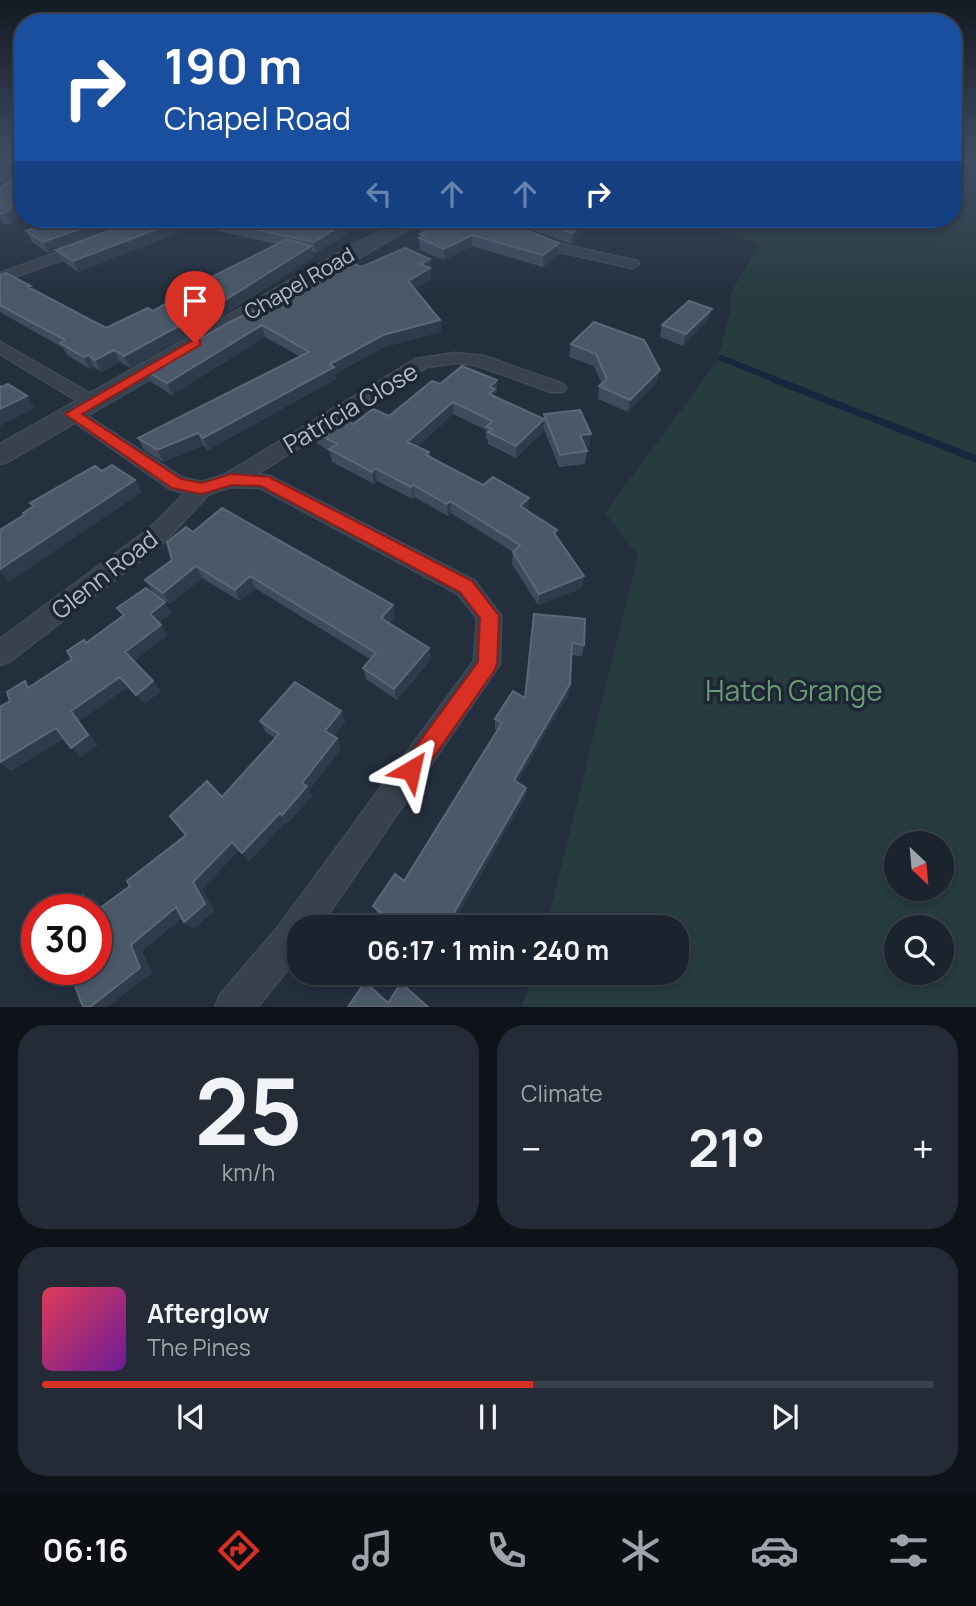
<!DOCTYPE html>
<html lang="en">
<head>
<meta charset="utf-8">
<style>
	:root { --surface:#1b232e; --page:#242b36; --text:#f1f3f6; --muted:#a0a4aa; --line:#39404a; --accent:#d93025 }
	body { margin:0; font-family:Manrope,sans-serif; background:var(--page); color:var(--text); height:100vh; display:flex; flex-direction:column; font-size:26px; white-space:nowrap }
	* { box-sizing:border-box; margin:0 }
	p { font-size:23px; color:var(--muted) }
	.icon { flex:none; width:38px; height:38px; fill:none; stroke:currentColor; stroke-width:2; stroke-linecap:round; stroke-linejoin:round }
	.map { position:relative; height:1007px; overflow:hidden }
	.details { display:flex; flex-direction:column; gap:18px; padding:18px; background:#0f1319; flex:1 }
	.details>* { flex:none }
	.banner { position:absolute; left:14px; top:14px; width:948px; height:214px; border-radius:28px; box-shadow:0 4px 10px #0003,0 0 0 2px var(--line); background:#1a4fa0; color:#fff; overflow:hidden }
	.needle { width:46px; rotate:154deg }
	.buttons { position:absolute; left:884px; top:831px; display:grid; gap:14px }
	.buttons a { display:grid; place-items:center; width:70px; height:70px; border-radius:50%; background:var(--surface); box-shadow:0 4px 10px #0003,0 0 0 2px var(--line); font-size:35px }
	.speed { position:absolute; left:21px; top:894px; display:flex; gap:14px; font-size:35px; font-weight:700; text-align:center }
	.speed>* { display:grid; place-content:center; width:91px; height:91px; border-radius:50%; background:var(--surface); box-shadow:0 4px 10px #0003,0 0 0 2px var(--line); line-height:1 }
	.speed .limit { border:10px solid #d22; background:#fff; color:#111 }
	.pin { position:absolute; display:grid; place-items:center; width:60px; height:60px; color:#fff; margin:-72px -30px; border-radius:50% 50% 50% 0; rotate:-45deg; box-shadow:0 0 7px #0007 }
	.pin .icon { rotate:45deg }
	.me { position:absolute; width:77px; margin:-38px; rotate:36deg; stroke-linejoin:round; filter:drop-shadow(0 0 5px #0008) }
	.turn { display:flex; align-items:center; gap:24px; height:147px; padding:0 35px; font-size:32px }
	.turn .icon { width:91px; height:91px; stroke-width:2.5 }
	.turn b { display:block; font-size:49px; line-height:60px }
	.lanes { display:flex; align-items:center; height:66px; padding:0 35px; background:#0003; justify-content:center; gap:35px; direction:ltr }
	.lanes .off { opacity:.35 }
	.big { font-size:52px; font-weight:700; line-height:1.1 }
	.details .card { flex:1; display:flex; flex-direction:column; justify-content:center; gap:10px; min-width:0; padding:0 24px; border-radius:28px; background:var(--page) }
	.details .dial { align-items:center; gap:0 }
	.dial b { font-size:91px; line-height:1 }
	.song { display:flex; align-items:center; gap:21px }
	.cover { width:84px; height:84px; border-radius:10px; background:linear-gradient(135deg,hsl(350 70% 55%),hsl(280 70% 35%)) }
	.played { height:7px; border-radius:4px; background:linear-gradient(90deg,var(--accent) 55%,var(--line) 55%) }
	.keys { display:flex; justify-content:space-around; direction:ltr }
	.heat { display:flex; justify-content:space-between; align-items:center; font-size:38px; direction:ltr }
	.details .tiles { flex:1; display:grid; gap:18px; grid-template-columns:1fr 1fr }
	.card:last-child { grid-column:span 2 }
	.trip { position:absolute; left:287px; top:915px; width:402px; height:70px; border-radius:28px; background:var(--surface); box-shadow:0 4px 10px #0003,0 0 0 2px var(--line); font-weight:700; line-height:70px; text-align:center }
	.menu { display:flex; height:112px; justify-content:space-around; align-items:center; background:#0b0e12; color:var(--muted) }
	.menu .icon { width:49px; height:49px }
	.menu .on { color:var(--accent) }
	.menu b { font-size:32px; color:var(--text) }
	.map>svg:first-child { display:block }
</style>
</head>
<body>
<div class="map">
<svg width="976" height="1008" viewBox="0 0 976 1008">
	<rect width="100%" height="100%" fill="#242f3e"/>
	<!-- green -->
	<path fill="#263c3f" fill-rule="evenodd" d="M954,156H976V1007H522L533,973H677V928L546,927L638,556L605,513L717,361L730,312L731,292L760,244L683,219H954ZM896,844H942V889H896ZM896,928H942V973H896Z"/>
	<g fill="none" stroke-linecap="round" stroke-linejoin="round">
		<!-- stream-far1 -->
		<path stroke="#17263c" stroke-width="6" d="M721,358L777,380"/>
		<!-- stream -->
		<path stroke="#17263c" stroke-width="7" d="M773,379L976,459"/>
		<!-- minor casing -->
		<g stroke="#414a57" stroke-width="3">
			<path id="minor" d="M2,156H12L6,177L0,180Z
				M476,219H493L556,243L637,261L639,264L632,268L547,249Z
				M87,242L92,243V249L0,282V273Z
				M0,342L98,398L101,402L92,408L86,406L0,354Z
				M455,353L484,356L563,384L566,388L563,392H551L476,365L455,363L427,367L257,474L270,476L474,580L501,616L500,664L319,928H299V955L257,1008H215L220,995L279,926L474,661L477,618L458,594L260,488L231,487L209,494L165,541L9,662L0,665V639L149,529L185,493L170,489L63,414L72,408L78,410L183,478L202,482L224,475L416,359Z"/>
		</g>
		<!-- tertiary casing -->
		<g stroke="#414a57" stroke-width="3">
			<path id="tertiary" d="M406,219H426L9,461L0,464V444L355,244Z"/>
		</g>
		<!-- minor -->
		<use href="#minor" fill="#38414e" fill-rule="evenodd"/>
		<!-- tertiary -->
		<use href="#tertiary" fill="#38414e" fill-rule="evenodd"/>
	</g>
	<!-- wall -->
	<path fill="#3f4b5c" d="M22,172L11,224H4L0,221V188Z
		M141,219L48,253L32,242L26,231Z
		M142,219H369L316,253L313,252L314,257L223,316L130,368L120,362L101,372L94,367L90,369L67,355L63,348L0,312V275L32,290L106,328L153,311L277,244L195,226L78,272L62,261L56,250Z
		M440,219H498L559,243L558,254L543,267L472,246L444,260L420,250L419,238H421L420,234L440,224Z
		M500,219H574L583,232L571,244Z
		M430,259L431,279L415,289L440,320L441,332L384,347L335,374L336,379L208,450L203,445L163,462L144,450L138,438L299,356L265,337L172,395L151,382L145,370L361,267Z
		M708,320L683,346L660,337L662,325Z
		M594,322L657,382L628,412L598,399L599,386L602,384L594,366L569,357L571,344Z
		M497,380V392L495,394V396L544,419V414L591,434L589,446L585,447L587,451L585,464L559,467L543,427V432L516,458L488,444V440L486,439V430L453,414L417,447L429,452L430,457L483,485L529,498L527,511L556,536L584,576L582,588L538,605L512,564L513,552L451,513L448,516L414,497L413,499L377,481L374,484L332,462L329,451L318,444L315,432L389,416L440,384Z
		M193,532L395,617L389,623L429,648L431,659L397,700L366,679L363,668L370,659L255,588L240,601L202,578L170,604L153,592L145,580L172,560Z
		M534,614L584,645L582,656L571,655L568,695L517,782L526,788L525,797L450,928H396L377,913L373,906L404,881L497,731L495,729V719L525,698Z
		M341,711L345,722L334,736L337,738L341,749L309,790L312,796L288,823L286,822L249,861L239,850L202,889L214,911L194,928L184,922L182,918L142,951L152,973L83,895L96,901L99,909L130,886L186,835L275,738L266,732L260,721Z"/>
	<!-- shaded-wall -->
	<path fill="#2f3b4b" d="M23,199V214L11,224L5,213Z
		M108,219H141L48,253L43,242Z
		M183,219H193L195,226L78,272L73,261Z
		M351,219H369L316,253L314,242Z
		M585,221L583,232L571,244L572,233Z
		M472,235V246L444,260V249Z
		M559,243L558,254L543,267V255Z
		M311,246L314,257L223,316L130,368L124,356Z
		M430,259L431,279L409,293L408,281L420,264Z
		M712,309L708,320L683,346L686,334Z
		M440,320L441,332L384,347L335,374L336,379L208,450L203,438L330,364L383,335Z
		M262,325L265,337L172,395L167,383Z
		M114,350L120,362L101,372L95,360Z
		M88,355L94,367L90,369L84,357Z
		M660,370L657,382L628,412L630,400Z
		M497,380V392L495,394V401L489,394L490,387Z
		M27,396L35,408L0,426V409Z
		M453,402V414L409,454L407,442Z
		M544,419L543,432L516,458V446Z
		M198,433L203,445L163,462L157,450Z
		M591,434L589,446L578,448L580,435Z
		M375,468L377,481L374,484L372,472Z
		M135,480L142,492L9,582L0,572V569Z
		M413,485L414,497L413,499L411,487Z
		M529,498L528,510L519,518L520,506Z
		M450,501L451,513L448,516L447,504Z
		M196,566L202,578L170,604L163,593Z
		M250,576L255,588L240,601L235,590Z
		M584,576L582,588L538,605L539,594Z
		M165,602L172,613L157,625L150,614Z
		M393,605L395,617L384,630L381,618Z
		M161,625L168,635L133,662L125,652Z
		M429,648L431,659L397,700L394,689Z
		M120,677L128,687L80,721L98,745L81,757L71,748V711Z
		M153,681L161,691L145,704L136,695Z
		M570,684L568,695L513,789L514,780Z
		M341,711L345,722L330,741L325,731Z
		M56,728L67,737L11,771L0,763V762Z
		M337,738L341,749L309,790L312,796L288,823L282,815L302,783Z
		M526,788L525,797L450,928H445Z
		M280,813L286,822L249,861L242,853Z
		M232,842L239,850L202,889L214,911L194,928L184,922L193,882Z
		M83,895L96,901L104,921L96,917V910H89Z
		M176,907L186,914L142,951L152,973L108,1007H90L131,945Z"/>
	<!-- building -->
	<path fill="#4b5868" stroke="#5c6777" stroke-width="2" d="M23,167V199L5,213H0V188L22,172Z
		M59,219H108L43,242L26,231Z
		M142,219H183L73,261L56,250Z
		M207,219H351L314,242Z
		M443,219H498L559,243L543,255L472,235L444,249L419,238L424,236L420,234L447,220Z
		M532,219H574L585,221L572,233Z
		M287,239L311,246L219,304L124,356L114,350L95,360L88,355L84,357L60,343L65,340L0,305V275L6,273L31,286L28,287L106,328L148,308L153,311L206,280Z
		M405,248L430,259L420,264L430,268L408,281L440,320L383,335L330,364L334,367L203,438L198,433L157,450L138,438L309,352L262,325L167,383L145,370L232,321L355,264L361,267Z
		M689,301L712,309L686,334L662,325Z
		M594,322L644,340L660,370L630,400L599,386L607,379L596,354L571,344Z
		M462,366L497,380L490,387L495,389L489,394L544,419L516,446L488,432L492,429L486,427L492,421L453,402L407,442L429,452L426,455L483,485L493,477L529,498L520,506L557,530L554,533L584,576L539,594L513,552L520,545L450,501L447,504L413,485L411,487L375,468L372,472L329,449L337,444L315,432L337,416L353,424L373,409L389,416L432,381L440,384Z
		M8,384L27,396L0,409V386L2,387Z
		M580,410L591,434L580,435L587,451L560,455L544,414Z
		M112,465L135,480L0,569V530L24,515L23,513L34,506L30,503L95,466L102,471Z
		M222,508L393,605L381,618L429,648L394,689L363,668L376,653L250,576L235,590L196,566L163,593L145,580L172,560L167,542L186,527L193,532Z
		M146,588L165,602L150,614L161,625L125,652L153,681L136,695L120,677L71,711L88,735L71,748L56,728L0,762V707L10,701L7,692L25,681L28,688L72,659L67,651L84,640L86,643L124,615L117,608Z
		M534,614L585,619L584,645L572,643L570,684L514,780L526,788L445,928H400L373,906L395,874L404,881L502,723L495,719L513,691L525,698Z
		M295,682L341,711L325,731L337,738L302,783L307,786L282,815L280,813L242,853L232,842L193,882L205,904L184,922L176,907L131,945L140,968L90,1007H83L69,970H96V911L130,886L127,881L186,835L170,816L207,781L222,797L279,734L260,721Z
		M83,895L89,910H60Z
		M365,982L388,1003L401,983L428,1007H348Z"/>
	<!-- sky -->
	<linearGradient id="sky" x2="0" y2="1"><stop stop-color="#141a22"/><stop offset="0.53" stop-color="#3f4d63"/><stop offset="1" stop-color="#3f4d63" stop-opacity="0"/></linearGradient>
	<rect width="976" height="297" fill="url(#sky)"/>
	<!-- route -->
	<path fill="#d93025" stroke="#8d1f18" stroke-width="2" d="M195,339L200,340V345L82,414L181,479L202,483L231,474L269,477L472,581L499,616L497,664L494,671L419,778L411,781L404,778L400,770L404,763L478,662L480,618L460,592L261,486L232,485L202,494L172,488L65,414Z"/>
	<g text-anchor="middle" dominant-baseline="central" stroke-width="7" stroke-linejoin="round" paint-order="stroke">
		<!-- far-street labels -->
		<g font-size="21" fill="#b4bcc9" stroke="#1d2633">
			<text transform="translate(299 283) rotate(-30)">Chapel Road</text>
		</g>
		<!-- street labels -->
		<g font-size="24" fill="#b4bcc9" stroke="#1d2633">
			<text transform="translate(350 407) rotate(-31)">Patricia Close</text>
			<text transform="translate(104 574) rotate(-38)">Glenn Road</text>
		</g>
		<!-- near-park labels -->
		<g font-size="28" fill="#6b9a76" stroke="#1d2633">
			<text x="794" y="690">Hatch Grange</text>
		</g>
	</g>
</svg>
<div class="buttons">
<a><svg class="needle" viewBox="-14 -14 28 28"><path d="M0-13l5 13h-10z" fill="#e53935"/><path d="M0 13l5-13h-10z" fill="#a0a4aa"/></svg></a>
<a><svg class="icon" aria-label="search" viewBox="0 0 24 24"><circle cx="10" cy="10" r="6"/><path d="M15 15l6 6"/></svg></a>
</div>
<div class="speed"><div class="limit">30</div></div>
<div class="pin" style="left:195px;top:343px;background:#d93025"><svg class="icon" aria-label="arrive" viewBox="0 0 24 24"><path d="M6 21V4h12l-3 4 3 4H6"/></svg></div>
<svg class="me" style="left:411px;top:770px" viewBox="-20 -20 40 40"><path d="M0-17L14 15 0 8-14 15z" fill="#d93025" stroke="#fff" stroke-width="4"/></svg>
<div class="trip">06:17 · 1 min · 240 m</div>
<div class="banner">
<div class="turn"><svg class="icon" aria-label="right" viewBox="0 0 24 24"><path d="M7 20v-9h11M14 6l5 5-5 5"/></svg><div><b>190 m</b>Chapel Road</div></div>
<div class="lanes"><svg class="icon off" aria-label="left" viewBox="0 0 24 24"><path d="M17 20v-9H6M10 6l-5 5 5 5"/></svg><svg class="icon off" aria-label="ahead" viewBox="0 0 24 24"><path d="M12 20V5M6 11l6-6 6 6"/></svg><svg class="icon off" aria-label="ahead" viewBox="0 0 24 24"><path d="M12 20V5M6 11l6-6 6 6"/></svg><svg class="icon" aria-label="right" viewBox="0 0 24 24"><path d="M7 20v-9h11M14 6l5 5-5 5"/></svg></div>
</div>
</div>
<section class="details">
<div class="tiles">
<div class="card dial"><b>25</b><p>km/h</p></div>
<div class="card"><p>Climate</p>
<div class="heat"><a>−</a><b class="big">21°</b><a>+</a></div>
</div>
<div class="card">
<div class="song"><i class="cover"></i><div><b>Afterglow</b><p>The Pines</p></div></div>
<div class="played"></div>
<div class="keys"><svg class="icon" aria-label="previous" viewBox="0 0 24 24"><path d="M18 5L8 12l10 7zM5 5v14"/></svg><svg class="icon" aria-label="pause" viewBox="0 0 24 24"><path d="M8 5v14M16 5v14"/></svg><svg class="icon" aria-label="next" viewBox="0 0 24 24"><path d="M6 5l10 7-10 7zM19 5v14"/></svg></div>
</div>
</div>
</section>
<nav class="menu">
<b>06:16</b>
<svg class="icon on" aria-label="directions" viewBox="0 0 24 24"><path d="M12 3l9 9-9 9-9-9zM9 14v-3h6M13 9l2 2-2 2"/></svg>
<svg class="icon" aria-label="music" viewBox="0 0 24 24"><path d="M9 18V5l10-2v13"/><circle cx="6" cy="18" r="3"/><circle cx="16" cy="16" r="3"/></svg>
<svg class="icon" aria-label="phone" viewBox="0 0 24 24"><path d="M5 4h4l2 5-3 2q2 4 5 5l2-3 5 2v4C11 20 4 13 5 4z"/></svg>
<svg class="icon" aria-label="climate" viewBox="0 0 24 24"><path d="M12 3v18M4 7l16 10M4 17L20 7"/></svg>
<svg class="icon" aria-label="car" viewBox="0 0 24 24"><path d="M5 17H2v-5l4-1 3-4h7l3 4 3 1v5h-3M9 17h6M6 11h13"/><circle cx="7" cy="17" r="2"/><circle cx="17" cy="17" r="2"/></svg>
<svg class="icon" aria-label="filters" viewBox="0 0 24 24"><path d="M4 7h16M4 17h16"/><circle cx="9" cy="7" r="2"/><circle cx="15" cy="17" r="2"/></svg>
</nav>
</body>
</html>
